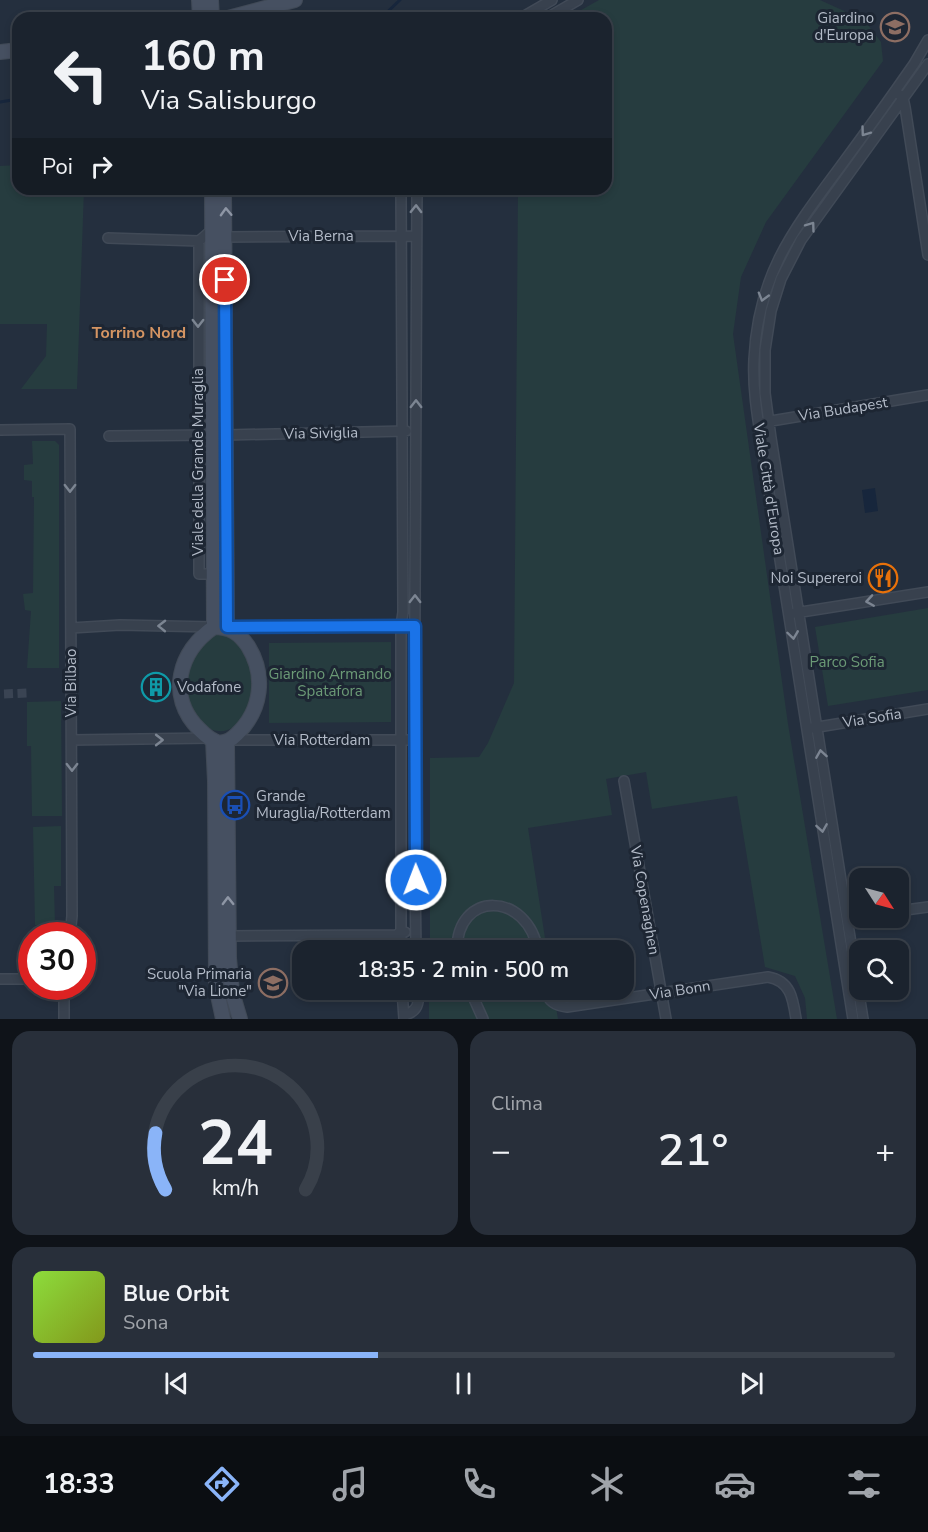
<!DOCTYPE html>
<html lang="it">
<head>
<meta charset="utf-8">
<style>
	:root { --surface:#1b232e; --page:#282f3a; --text:#f1f3f6; --muted:#a0a4aa; --line:#39404a; --accent:#8ab4f8 }
	body { margin:0; font-family:"Nunito Sans",sans-serif; background:var(--page); color:var(--text); height:100vh; display:flex; flex-direction:column; font-size:22px; white-space:nowrap }
	* { box-sizing:border-box; margin:0 }
	p { font-size:20px; color:var(--muted) }
	.icon { flex:none; width:33px; height:33px; fill:none; stroke:currentColor; stroke-width:2; stroke-linecap:round; stroke-linejoin:round }
	.map { position:relative; height:1019px; overflow:hidden }
	.drawer { display:flex; flex-direction:column; gap:12px; padding:12px; background:#0f1319; flex:1 }
	.drawer>* { flex:none }
	.hud { position:absolute; left:12px; top:12px; width:600px; height:183px; border-radius:18px; box-shadow:0 3px 9px #0003,0 0 0 2px var(--line); background:#1b232e; color:var(--text); overflow:hidden }
	.needle { width:39px; rotate:126deg }
	.fabs { position:absolute; left:849px; top:868px; display:grid; gap:12px }
	.fabs a { display:grid; place-items:center; width:60px; height:60px; border-radius:12px; background:var(--surface); box-shadow:0 3px 9px #0003,0 0 0 2px var(--line); font-size:30px }
	.speed { position:absolute; left:18px; top:922px; display:flex; gap:12px; font-size:30px; font-weight:700; text-align:center }
	.speed>* { display:grid; place-content:center; width:78px; height:78px; border-radius:50%; background:var(--surface); box-shadow:0 3px 9px #0003,0 0 0 2px var(--line); line-height:1 }
	.speed .limit { border:9px solid #d22; background:#fff; color:#111 }
	.pin { position:absolute; display:grid; place-items:center; width:51px; height:51px; color:#fff; margin:-26px; border:3px solid #fff; border-radius:50%; box-shadow:0 2px 6px #0007 }
	.me { position:absolute; width:66px; margin:-33px; rotate:359deg; stroke-linejoin:round; filter:drop-shadow(0 0 4px #0008) }
	.turn { display:flex; align-items:center; gap:21px; height:126px; padding:0 30px; font-size:27px }
	.turn .icon { width:78px; height:78px; stroke-width:2.5 }
	.turn b { display:block; font-size:42px; line-height:51px }
	.then { display:flex; align-items:center; height:57px; padding:0 30px; background:#0003; gap:12px; font-size:22px }
	.big { font-size:45px; font-weight:600; line-height:1.1 }
	.drawer .card { flex:1; display:flex; flex-direction:column; justify-content:center; gap:9px; min-width:0; padding:0 21px; border-radius:18px; background:var(--page) }
	.drawer .dial { align-items:center; gap:0 }
	.dial svg { height:156px; overflow:visible; fill:none; stroke:var(--line); stroke-width:7; stroke-linecap:round; text-anchor:middle }
	.dial text { fill:var(--text); stroke:none }
	.song { display:flex; align-items:center; gap:18px }
	.cover { width:72px; height:72px; border-radius:9px; background:linear-gradient(135deg,hsl(90 70% 55%),hsl(70 70% 35%)) }
	.played { height:6px; border-radius:3px; background:linear-gradient(90deg,var(--accent) 40%,var(--line) 40%) }
	.keys { display:flex; justify-content:space-around; direction:ltr }
	.heat { display:flex; justify-content:space-between; align-items:center; font-size:33px; direction:ltr }
	.drawer .tiles { flex:1; display:grid; gap:12px; grid-template-columns:1fr 1fr }
	.card:last-child { grid-column:span 2 }
	.trip { position:absolute; left:292px; top:940px; width:342px; height:60px; border-radius:18px; background:var(--surface); box-shadow:0 3px 9px #0003,0 0 0 2px var(--line); font-weight:600; line-height:60px; text-align:center }
	.tab-bar { display:flex; height:96px; justify-content:space-around; align-items:center; background:#0b0e12; color:var(--muted) }
	.tab-bar .icon { width:42px; height:42px }
	.tab-bar .active { color:var(--accent) }
	.tab-bar b { font-size:27px; color:var(--text) }
	.map>svg:first-child { display:block }
</style>
</head>
<body>
<div class="map">
<svg width="928" height="1019" viewBox="0 0 928 1019">
	<rect width="100%" height="100%" fill="#242f3e"/>
	<!-- green -->
	<path fill="#263c3f" d="M599,0H820L864,20L881,42L883,61L766,222L741,277L733,334L788,724L837,1019H807L805,998L795,976L765,967L737,796L652,809L646,772L606,779L612,815L528,828L547,951H430V758L479,757L488,743L514,683L518,189H606V18H567Z
		M18,165V189H84L77,389H21L46,356L47,324H0V166Z
		M32,441H55L59,445V668H27L31,611L25,610L23,594L33,593L34,497H32V481L24,480V465L33,464Z
		M928,608V690L828,706L815,627Z
		M221,634C267,643 258,735 218,731C190,728 181,686 190,664C191,658 197,653 200,649C207,640 210,635 221,634Z
		M391,642V722L269,723V643Z
		M61,701L62,816H32L31,746H27V702Z
		M61,826V886H54L55,925H35L33,827Z
		M429,990H553L558,1019H429Z"/>
	<!-- water -->
	<path fill="#17263c" d="M875,488L878,511L865,513L862,490Z"/>
	<g fill="none" stroke-linecap="round" stroke-linejoin="round">
		<!-- stream -->
		<path stroke="#17263c" stroke-width="3" d="M381,18L400,0
			M0,102L18,99"/>
		<!-- street-tunnel -->
		<path stroke="#3a4453" stroke-width="9" stroke-dasharray="9 4.5" stroke-linecap="butt" d="M4,694L27,693"/>
		<!-- street casing -->
		<g stroke="#414a57" stroke-width="12">
			<path id="street" d="M521,18L552,0
				M547,18L578,0
				M900,95L903,98L905,107L928,255
				M401,189L403,612L401,626V951
				M213,229L199,241V574H215
				M226,237L416,236
				M108,238L199,241
				M765,422L928,395
				M0,430L70,429L72,916L70,936
				M226,435L406,431
				M109,436L214,435
				M795,613L928,592
				M227,627L244,626H407
				M71,628L120,625L214,627
				M812,728L928,709
				M72,740L210,738
				M230,740H408
				M624,781L666,1019
				M898,911L928,907
				M229,936L397,935L401,931L405,932
				M416,951L414,795L417,189
				M457,951C456,890 528,891 538,951
				M0,979H31
				M402,990L404,1019
				M470,990L483,1019
				M545,990C548,1001 556,1006 567,1007L768,977C791,981 793,999 796,1019
				M404,1015C418,1012 419,1003 419,990
				M64,1018V989
				M853,1019L766,472C761,435 752,397 754,359C758,277 790,234 837,171C863,136 889,100 914,64L928,40
				M863,1019L771,438L765,393V350L771,311L781,279L801,240L928,64"/>
		</g>
		<!-- secondary casing -->
		<g stroke="#414a57" stroke-width="16">
			<path id="secondary" d="M199,0L200,18
				M211,0L212,18
				M228,18L295,0
				M0,52L18,50
				M212,189L214,627
				M224,189L227,627
				M214,627C230,627 239,633 248,646C266,675 262,710 237,734C232,739 225,744 217,742C210,740 204,734 199,729C166,696 179,651 214,627Z
				M213,740L215,781L216,986L223,1019
				M227,742L229,958L232,992L240,1019"/>
		</g>
		<!-- street -->
		<use href="#street" stroke="#38414e" stroke-width="9"/>
		<!-- secondary -->
		<use href="#secondary" stroke="#465061" stroke-width="14"/>
	</g>
	<!-- one-way arrows -->
	<defs><path id="oneway-chevron" d="M-2-3.5L2.5 0L-2 3.5" fill="none" stroke-width="1.6" stroke-linecap="round" stroke-linejoin="round" transform="scale(1.5)"/></defs>
	<g stroke="#7c8592">
		<use href="#oneway-chevron" transform="translate(865 132) rotate(126)"/>
		<use href="#oneway-chevron" transform="translate(416 209) rotate(-89)"/>
		<use href="#oneway-chevron" transform="translate(811 226) rotate(-54)"/>
		<use href="#oneway-chevron" transform="translate(763 297) rotate(106)"/>
		<use href="#oneway-chevron" transform="translate(198 323) rotate(90)"/>
		<use href="#oneway-chevron" transform="translate(416 404) rotate(-90)"/>
		<use href="#oneway-chevron" transform="translate(70 488) rotate(90)"/>
		<use href="#oneway-chevron" transform="translate(415 599) rotate(-90)"/>
		<use href="#oneway-chevron" transform="translate(870 601) rotate(171)"/>
		<use href="#oneway-chevron" transform="translate(162 626) rotate(-179)"/>
		<use href="#oneway-chevron" transform="translate(793 635) rotate(82)"/>
		<use href="#oneway-chevron" transform="translate(159 740)"/>
		<use href="#oneway-chevron" transform="translate(821 754) rotate(-99)"/>
		<use href="#oneway-chevron" transform="translate(72 767) rotate(90)"/>
		<use href="#oneway-chevron" transform="translate(822 828) rotate(81)"/>
	</g>
	<g stroke="#8e96a5">
		<use href="#oneway-chevron" transform="translate(226 212) rotate(-92)"/>
		<use href="#oneway-chevron" transform="translate(228 901) rotate(-91)"/>
	</g>
	<g fill="none" stroke-linecap="round" stroke-linejoin="round">
		<!-- route casing -->
		<g stroke="#114b97" stroke-width="15">
			<path id="route" d="M225,280L227,627L415,626L416,880"/>
		</g>
		<!-- route -->
		<use href="#route" stroke="#1a73e8" stroke-width="10"/>
	</g>
	<!-- icons -->
	<defs>
		<g id="school-ring" transform="scale(1.5)"><circle r="9.5" fill="#1d2633" stroke="#8d6e63" stroke-width="1.5"/><path d="M0-5L7-2L0 1L-7-2ZM-4 1L0 2.5L4 1V4Q0 6-4 4Z" fill="#8d6e63"/></g>
		<g id="restaurant-ring" transform="scale(1.5)"><circle r="9.5" fill="#1d2633" stroke="#e8710a" stroke-width="1.5"/><path d="M-5-6h1v4h1v-4h1v4h1v-4h1v5L-1.5 .5V6h-2V.5L-5-1ZM5-6V6H3V1.5H1.5Q1.5-4 5-6Z" fill="#e8710a"/></g>
		<g id="building-ring" transform="scale(1.5)"><circle r="9.5" fill="#1d2633" stroke="#0f9aa8" stroke-width="1.5"/><path d="M-4-6H4V6H1V3H-1V6H-4ZM-2.5-4.3h1.7v1.8h-1.7ZM.8-4.3h1.7v1.8H.8ZM-2.5-1h1.7V.8h-1.7ZM.8-1h1.7V.8H.8Z" fill="#0f9aa8"/></g>
		<g id="bus-ring" transform="scale(1.5)"><circle r="9.5" fill="#1d2633" stroke="#1a4fb4" stroke-width="1.5"/><path d="M-5-6H5V4H4V6H2V4H-2V6H-4V4H-5ZM-3.5-4V0h7V-4ZM-3.5 1.2v1.5H-2V1.2ZM2 1.2v1.5H3.5V1.2Z" fill="#1a4fb4"/></g>
	</defs>
	<g fill-rule="evenodd">
		<use href="#school-ring" x="895" y="27"/>
		<use href="#restaurant-ring" x="883" y="578"/>
		<use href="#building-ring" x="156" y="687"/>
		<use href="#bus-ring" x="235" y="805"/>
		<use href="#school-ring" x="273" y="983"/>
	</g>
	<g text-anchor="middle" dominant-baseline="central" stroke-width="6" stroke-linejoin="round" paint-order="stroke">
		<!-- poi labels -->
		<g font-size="15" fill="#b4bcc9" stroke="#1d2633" text-anchor="end">
			<text x="874" y="18">Giardino<tspan x="874" dy="17">d'Europa</tspan></text>
			<text x="862" y="578">Noi Supereroi</text>
			<text x="177" y="687" text-anchor="start">Vodafone</text>
			<text x="256" y="796" text-anchor="start">Grande<tspan x="256" dy="17">Muraglia/Rotterdam</tspan></text>
			<text x="252" y="974">Scuola Primaria<tspan x="252" dy="17">"Via Lione"</tspan></text>
		</g>
		<!-- street labels -->
		<g font-size="15" fill="#b4bcc9" stroke="#1d2633">
			<text x="321" y="236">Via Berna</text>
			<text transform="translate(843 409) rotate(-9)">Via Budapest</text>
			<text transform="translate(321 433) rotate(-1)">Via Siviglia</text>
			<text transform="translate(198 462) rotate(-90)">Viale della Grande Muraglia</text>
			<text transform="translate(769 489) rotate(81)">Viale Città d'Europa</text>
			<text transform="translate(71 683) rotate(-90)">Via Bilbao</text>
			<text transform="translate(872 718) rotate(-9)">Via Sofia</text>
			<text x="322" y="740">Via Rotterdam</text>
			<text transform="translate(645 900) rotate(80)">Via Copenaghen</text>
			<text transform="translate(680 990) rotate(-9)">Via Bonn</text>
		</g>
		<!-- park labels -->
		<g font-size="15" fill="#6b9a76" stroke="#1d2633">
			<text x="847" y="662">Parco Sofia</text>
			<text x="330" y="674">Giardino Armando<tspan x="330" dy="17">Spatafora</tspan></text>
		</g>
		<!-- neighbourhood labels -->
		<g font-size="16" font-weight="bold" fill="#d59563" stroke="#1d2633">
			<text x="139" y="333">Torrino Nord</text>
		</g>
	</g>
</svg>
<div class="fabs">
<a><svg class="needle" viewBox="-14 -14 28 28"><path d="M0-13l5 13h-10z" fill="#e53935"/><path d="M0 13l5-13h-10z" fill="#a0a4aa"/></svg></a>
<a><svg class="icon" aria-label="search" viewBox="0 0 24 24"><circle cx="10" cy="10" r="6"/><path d="M15 15l6 6"/></svg></a>
</div>
<div class="speed"><div class="limit">30</div></div>
<div class="pin" style="left:225px;top:280px;background:#d93025"><svg class="icon" aria-label="arrive" viewBox="0 0 24 24"><path d="M6 21V4h12l-3 4 3 4H6"/></svg></div>
<svg class="me" style="left:416px;top:880px" viewBox="-20 -20 40 40"><circle r="17" fill="#1a73e8" stroke="#fff" stroke-width="3"/><path d="M0-11L8 9 0 5-8 9z" fill="#fff"/></svg>
<div class="trip">18:35 · 2 min · 500 m</div>
<div class="hud">
<div class="turn"><svg class="icon" aria-label="left" viewBox="0 0 24 24"><path d="M17 20v-9H6M10 6l-5 5 5 5"/></svg><div><b>160 m</b>Via Salisburgo</div></div>
<div class="then">Poi<svg class="icon" aria-label="right" viewBox="0 0 24 24"><path d="M7 20v-9h11M14 6l5 5-5 5"/></svg></div>
</div>
</div>
<section class="drawer">
<div class="tiles">
<div class="card dial"><svg viewBox="0 0 100 80">
<path d="M14 69A42 42 0 1 1 86 69"/>
<path d="M14 69A42 42 0 0 1 9 40" stroke="#8ab4f8"/>
<text x="50" y="56" font-size="32" font-weight="700">24</text>
<text x="50" y="72" font-size="11">km/h</text>
</svg></div>
<div class="card"><p>Clima</p>
<div class="heat"><a>−</a><b class="big">21°</b><a>+</a></div>
</div>
<div class="card">
<div class="song"><i class="cover"></i><div><b>Blue Orbit</b><p>Sona</p></div></div>
<div class="played"></div>
<div class="keys"><svg class="icon" aria-label="previous" viewBox="0 0 24 24"><path d="M18 5L8 12l10 7zM5 5v14"/></svg><svg class="icon" aria-label="pause" viewBox="0 0 24 24"><path d="M8 5v14M16 5v14"/></svg><svg class="icon" aria-label="next" viewBox="0 0 24 24"><path d="M6 5l10 7-10 7zM19 5v14"/></svg></div>
</div>
</div>
</section>
<nav class="tab-bar">
<b>18:33</b>
<svg class="icon active" aria-label="directions" viewBox="0 0 24 24"><path d="M12 3l9 9-9 9-9-9zM9 14v-3h6M13 9l2 2-2 2"/></svg>
<svg class="icon" aria-label="music" viewBox="0 0 24 24"><path d="M9 18V5l10-2v13"/><circle cx="6" cy="18" r="3"/><circle cx="16" cy="16" r="3"/></svg>
<svg class="icon" aria-label="phone" viewBox="0 0 24 24"><path d="M5 4h4l2 5-3 2q2 4 5 5l2-3 5 2v4C11 20 4 13 5 4z"/></svg>
<svg class="icon" aria-label="climate" viewBox="0 0 24 24"><path d="M12 3v18M4 7l16 10M4 17L20 7"/></svg>
<svg class="icon" aria-label="car" viewBox="0 0 24 24"><path d="M5 17H2v-5l4-1 3-4h7l3 4 3 1v5h-3M9 17h6M6 11h13"/><circle cx="7" cy="17" r="2"/><circle cx="17" cy="17" r="2"/></svg>
<svg class="icon" aria-label="filters" viewBox="0 0 24 24"><path d="M4 7h16M4 17h16"/><circle cx="9" cy="7" r="2"/><circle cx="15" cy="17" r="2"/></svg>
</nav>
</body>
</html>
